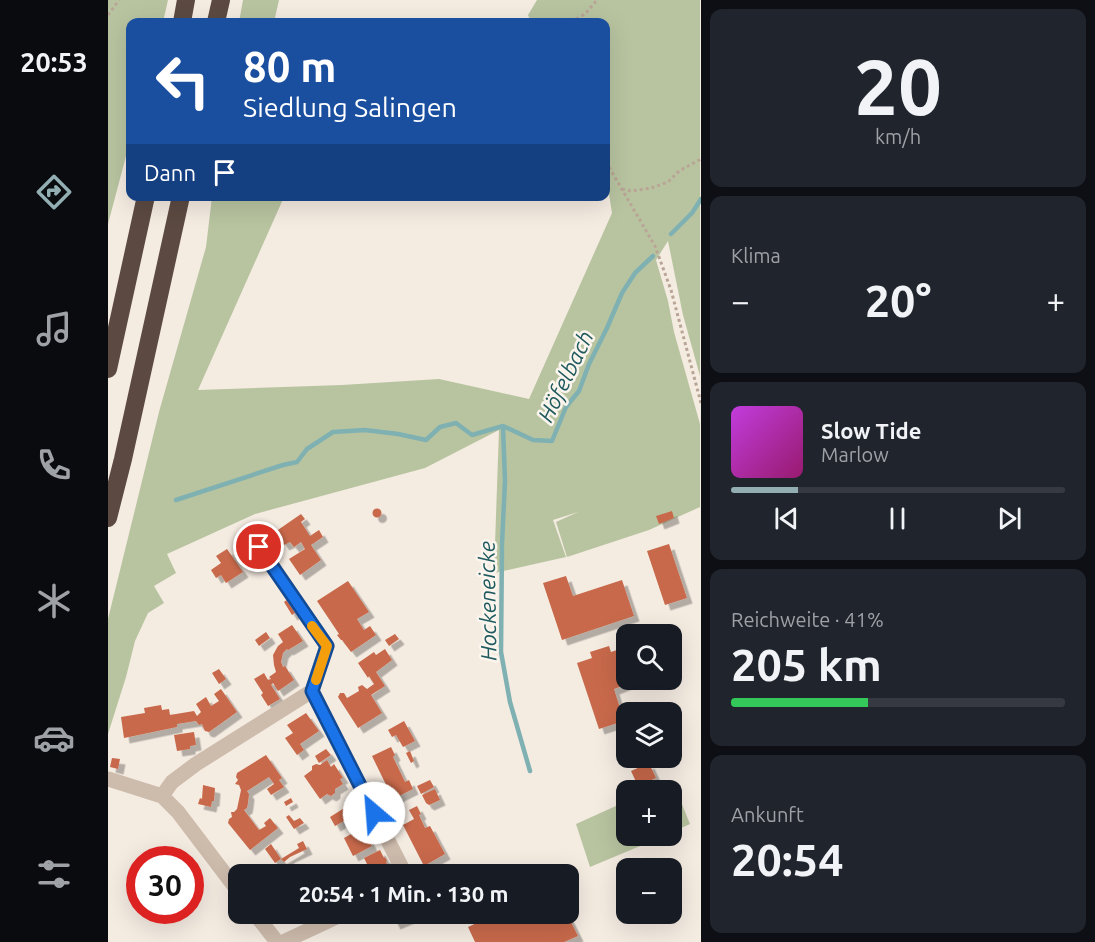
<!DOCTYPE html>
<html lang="de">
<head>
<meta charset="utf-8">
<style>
	:root { --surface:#171b24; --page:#20242c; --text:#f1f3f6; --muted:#9ea1a6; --line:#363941; --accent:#92aeb2 }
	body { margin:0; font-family:Ubuntu,sans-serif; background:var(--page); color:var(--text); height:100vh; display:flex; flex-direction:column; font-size:22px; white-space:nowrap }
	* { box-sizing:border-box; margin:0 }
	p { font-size:20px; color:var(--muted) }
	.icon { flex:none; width:33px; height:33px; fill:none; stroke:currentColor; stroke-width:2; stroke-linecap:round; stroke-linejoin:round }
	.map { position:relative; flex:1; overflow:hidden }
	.sheet { display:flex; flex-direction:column; gap:9px; padding:9px; background:#0d0f14; width:394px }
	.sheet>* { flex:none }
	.top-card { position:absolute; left:18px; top:18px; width:484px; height:183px; border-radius:12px; box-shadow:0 6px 24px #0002; background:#1a4fa0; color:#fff; overflow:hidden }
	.tools { position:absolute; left:508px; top:624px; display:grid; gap:12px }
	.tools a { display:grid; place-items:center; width:66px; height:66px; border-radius:12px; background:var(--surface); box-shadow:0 6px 24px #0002; font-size:30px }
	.speed { position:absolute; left:18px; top:846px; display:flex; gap:12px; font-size:30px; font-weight:700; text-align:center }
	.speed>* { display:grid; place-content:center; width:78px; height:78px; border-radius:50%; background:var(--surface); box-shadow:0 6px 24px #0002; line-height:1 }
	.speed .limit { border:9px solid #d22; background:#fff; color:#111 }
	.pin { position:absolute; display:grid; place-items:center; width:51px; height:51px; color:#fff; margin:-26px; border:3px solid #fff; border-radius:50%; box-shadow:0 2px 6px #0007 }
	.me { position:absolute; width:66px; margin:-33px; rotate:333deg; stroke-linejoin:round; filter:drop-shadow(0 0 4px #0008) }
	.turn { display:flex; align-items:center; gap:21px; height:126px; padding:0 18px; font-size:27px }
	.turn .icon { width:78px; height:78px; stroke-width:2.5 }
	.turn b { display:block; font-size:42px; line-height:51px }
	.then { display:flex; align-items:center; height:57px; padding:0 18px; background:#0003; gap:12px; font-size:22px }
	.big { font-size:45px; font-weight:700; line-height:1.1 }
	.sheet .widget { flex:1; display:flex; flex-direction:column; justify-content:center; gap:9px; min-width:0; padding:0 21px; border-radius:12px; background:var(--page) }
	.sheet .dial { align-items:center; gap:0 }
	.dial b { font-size:78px; line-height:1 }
	.song { display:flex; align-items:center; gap:18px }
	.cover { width:72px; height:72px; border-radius:9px; background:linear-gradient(135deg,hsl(290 70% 55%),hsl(320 70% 35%)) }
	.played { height:6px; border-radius:3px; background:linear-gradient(90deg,var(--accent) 20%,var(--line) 20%) }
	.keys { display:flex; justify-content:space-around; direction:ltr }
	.heat { display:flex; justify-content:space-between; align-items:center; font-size:33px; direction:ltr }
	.charge { height:9px; border-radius:4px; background:linear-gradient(90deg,#34c759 41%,var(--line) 0) }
	.trip { position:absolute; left:120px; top:864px; width:351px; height:60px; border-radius:12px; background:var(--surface); box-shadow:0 6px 24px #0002; font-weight:700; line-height:60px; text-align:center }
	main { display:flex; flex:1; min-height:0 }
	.menu { display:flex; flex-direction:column; width:108px; justify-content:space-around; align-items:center; background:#090b0e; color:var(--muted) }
	.menu .icon { width:42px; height:42px }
	.menu .on { color:var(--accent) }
	.menu b { font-size:27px; color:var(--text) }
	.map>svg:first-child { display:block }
</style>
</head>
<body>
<main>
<nav class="menu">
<b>20:53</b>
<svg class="icon on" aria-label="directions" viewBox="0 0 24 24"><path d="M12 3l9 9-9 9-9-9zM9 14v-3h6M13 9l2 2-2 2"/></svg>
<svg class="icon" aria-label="music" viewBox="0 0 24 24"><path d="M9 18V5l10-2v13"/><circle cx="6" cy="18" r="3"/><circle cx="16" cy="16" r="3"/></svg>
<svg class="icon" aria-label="phone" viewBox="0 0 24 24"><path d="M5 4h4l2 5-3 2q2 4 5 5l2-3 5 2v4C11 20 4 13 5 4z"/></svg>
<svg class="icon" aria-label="climate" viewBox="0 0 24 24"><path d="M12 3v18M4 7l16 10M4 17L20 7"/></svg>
<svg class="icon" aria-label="car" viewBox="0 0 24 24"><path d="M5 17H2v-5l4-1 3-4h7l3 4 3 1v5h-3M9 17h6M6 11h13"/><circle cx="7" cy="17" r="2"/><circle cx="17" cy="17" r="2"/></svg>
<svg class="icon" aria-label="filters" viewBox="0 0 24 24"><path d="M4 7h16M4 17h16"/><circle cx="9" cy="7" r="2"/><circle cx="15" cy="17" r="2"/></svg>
</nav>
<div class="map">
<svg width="593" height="942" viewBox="0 0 593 942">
	<defs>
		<filter id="shadow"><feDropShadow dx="5.5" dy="5.5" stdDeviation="0" flood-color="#0004"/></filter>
	</defs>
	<rect width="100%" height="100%" fill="#f4ebe1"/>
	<!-- green -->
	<path fill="#b8c4a0" d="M0,0H60L55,22H22V141L0,224Z
		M135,0H171L166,22H131Z
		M429,0H592V376L575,315L560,241L548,260L560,301L566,332L592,424V507L541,530L459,557L448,522L470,512L445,520L458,557L386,573L391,430L317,468L147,514L59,554L68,573L46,586L56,603L40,613L27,641L18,677L0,734V619L51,412L98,247L104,197H176L90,390L234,385L331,379L421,399L504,213L498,175V22H423L420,15Z
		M564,780L582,824L564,832V790H541Z
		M519,801V836H556L482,867L468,824Z"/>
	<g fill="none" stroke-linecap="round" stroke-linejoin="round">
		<!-- stream -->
		<path stroke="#7fb0b2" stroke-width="4.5" d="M563,234L584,213L593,199
			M395,427L397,481L394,544L393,652L402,702L422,771
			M68,500L175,465L189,462L199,449L225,432L257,430L290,434L318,440L332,427L348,423L364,435L395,426L425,440L444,441L458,407L471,391L481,364L499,328L514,293L527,273L545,256"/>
	</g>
	<!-- building -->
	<path fill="#c8694b" filter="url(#shadow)" d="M264.5 513a4.5 4.5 0 1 1 9 0a4.5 4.5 0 1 1-9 0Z
		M564,511L566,518L551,524L548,516Z
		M193,514L197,519L193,522L202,536L211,530L215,537L203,545L213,560L192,575L181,559L197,549L193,542L186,547L182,542L176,545L167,532Z
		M561,544L579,598L557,605L539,551Z
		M119,549L135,572L118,583L113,575L108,578L103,570L113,563L108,556Z
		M458,576L465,596L514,580L526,616L454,640L435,583Z
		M240,581L261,612L249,619L256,630L262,626L268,635L243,652L234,640H233L229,635L231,634L209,601Z
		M180,599L188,612L184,615L176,602Z
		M184,625L195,641L180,650L179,649L175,653L173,662L175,667L177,666L186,680L170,691L165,683L163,685L172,699L160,706L153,695L155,693L146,679L156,673L160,680L163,679L161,677L168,672L166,665L165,655L170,646L175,642L170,634Z
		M158,632L162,638L151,646L147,640Z
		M287,634L291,639L281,646L277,640Z
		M501,646L503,652L509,650L519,684L506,689L516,721L491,729L469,663L484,658L482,652Z
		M277,649L284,660L268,672L277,686L263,695L274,713L250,728L230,697L232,693H236L239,698L251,691L250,687L254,685L259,689L266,684L261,676L260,678L250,663L266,652L268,655Z
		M111,669L118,679L111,684L104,673Z
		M113,689L129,712L101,732L97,731L94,724L91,725L88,721L69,724V727L16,738L13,717L37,713L36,708L53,705L54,710L61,709L62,715L86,711L89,716L93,712L88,704L98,697L103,706L111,701L106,694Z
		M198,713L211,731L192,744L196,750L189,755L177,738L185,733L179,725Z
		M296,721L307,741L295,747L288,735L284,737L280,730Z
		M86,732L88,745L82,746V749L69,751L66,735Z
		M283,747L287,755L285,757L297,782L301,780L305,789L285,799L264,756Z
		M218,749L223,755L211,763L207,756Z
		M302,751L306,761L303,763L298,753Z
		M158,755L174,778L171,780L176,787L163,795L159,789L166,784L161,777L139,791L141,794L140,803L139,808L136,810L151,830L158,826L156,823L162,818L170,828L142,850L120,823L121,819L124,817L123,812H126L129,809L133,790L131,785L127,784L130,780L128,777L129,773Z
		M4,758L12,759L10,769L2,767Z
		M219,760L223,767L226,764L235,778L232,779L235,784L227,789V793L223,796L219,794L212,799L196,776L204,770V766L208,764L212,765Z
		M541,763L548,778L530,786L523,771Z
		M322,780L326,787L313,794L309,786Z
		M95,785L107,788L106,801H104L103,807L90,804L92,798L94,799Z
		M327,789L332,800L321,805L318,803L314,795Z
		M183,798L185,802L178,806L176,802Z
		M246,802L252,812L227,826L222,817Z
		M309,806L313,814L311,815L317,828L322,826L337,854L316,866L295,825L306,819L301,810Z
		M181,815L186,821L192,818L196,823L186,829L178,817Z
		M254,828L257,834H258L264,846L245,856L236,838Z
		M195,841L199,849L182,857L176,862L173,859L191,848L189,844Z
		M163,844L173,859L167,863L157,849Z
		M272,850L276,858L277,857L279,861L278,862L284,874H264L256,858Z
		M195,865L201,874H183Z
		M172,868L177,874H164Z
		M282,914H311L287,924Z
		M388,914H459L470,936L456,942H367L360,927Z"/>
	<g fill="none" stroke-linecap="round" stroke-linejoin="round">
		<!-- path -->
		<path stroke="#b9a596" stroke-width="3" stroke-dasharray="3 3" stroke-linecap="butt" d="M0,15L11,0
			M463,22L477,14L489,0
			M498,162L547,246L563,290L593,403
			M514,189L523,191L543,188L560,182L571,171L593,159"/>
		<!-- minor -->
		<path stroke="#cdbbac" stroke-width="15" d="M204,691L297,874
			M0,779L54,796L70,812L130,891
			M54,796L64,782L88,764L204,691L219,646L151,547
			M147,914L169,942
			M175,942L235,914"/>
		<!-- highway -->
		<path stroke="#5c4a42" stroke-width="18" d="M74,22L78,0
			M108,22L113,0
			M0,369L38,196
			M0,518L15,459L73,196"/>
	</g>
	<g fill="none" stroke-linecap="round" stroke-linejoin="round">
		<!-- route casing -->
		<g stroke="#114b97" stroke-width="15">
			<path id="route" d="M151,547L219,646L204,691L266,813"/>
		</g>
		<!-- route -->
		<use href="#route" stroke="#1a73e8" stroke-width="10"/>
		<!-- slow -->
		<path stroke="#f59e0b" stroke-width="10" d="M204,626L219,646L208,680"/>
	</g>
	<g text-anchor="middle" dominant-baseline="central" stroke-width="5" stroke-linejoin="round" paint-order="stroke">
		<!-- water labels -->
		<g font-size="22" font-style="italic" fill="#1f5a5e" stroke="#fbf5ee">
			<text transform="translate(457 376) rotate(-64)">Höfelbach</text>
			<text transform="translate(379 601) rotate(-91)">Hockeneicke</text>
		</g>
	</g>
</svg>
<div class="tools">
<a><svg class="icon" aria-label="search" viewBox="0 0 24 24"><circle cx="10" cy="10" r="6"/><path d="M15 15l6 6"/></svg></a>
<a><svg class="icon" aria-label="layers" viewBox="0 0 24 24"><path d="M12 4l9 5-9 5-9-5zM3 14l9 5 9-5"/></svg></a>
<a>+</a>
<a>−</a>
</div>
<div class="speed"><div class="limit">30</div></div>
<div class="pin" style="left:151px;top:547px;background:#d93025"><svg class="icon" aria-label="arrive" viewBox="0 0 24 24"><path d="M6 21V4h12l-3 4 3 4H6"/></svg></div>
<svg class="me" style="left:266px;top:813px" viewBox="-20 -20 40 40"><circle r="19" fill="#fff"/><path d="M0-13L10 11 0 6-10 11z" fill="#1a73e8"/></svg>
<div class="trip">20:54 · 1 Min. · 130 m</div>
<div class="top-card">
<div class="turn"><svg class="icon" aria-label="left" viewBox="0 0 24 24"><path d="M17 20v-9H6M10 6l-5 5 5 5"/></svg><div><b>80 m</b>Siedlung Salingen</div></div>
<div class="then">Dann<svg class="icon" aria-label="arrive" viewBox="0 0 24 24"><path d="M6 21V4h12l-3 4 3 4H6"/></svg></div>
</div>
</div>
<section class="sheet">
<div class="widget dial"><b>20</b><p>km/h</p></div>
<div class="widget"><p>Klima</p>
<div class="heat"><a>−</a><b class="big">20°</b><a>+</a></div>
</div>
<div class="widget">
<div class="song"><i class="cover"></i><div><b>Slow Tide</b><p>Marlow</p></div></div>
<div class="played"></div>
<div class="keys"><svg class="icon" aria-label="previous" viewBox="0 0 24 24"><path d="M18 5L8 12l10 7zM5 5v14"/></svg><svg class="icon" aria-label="pause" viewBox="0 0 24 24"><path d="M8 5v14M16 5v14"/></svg><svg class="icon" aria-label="next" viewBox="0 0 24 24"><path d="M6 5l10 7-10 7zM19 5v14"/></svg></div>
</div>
<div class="widget"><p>Reichweite · 41%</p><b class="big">205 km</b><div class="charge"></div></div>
<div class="widget"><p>Ankunft</p><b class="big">20:54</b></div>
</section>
</main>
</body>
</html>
